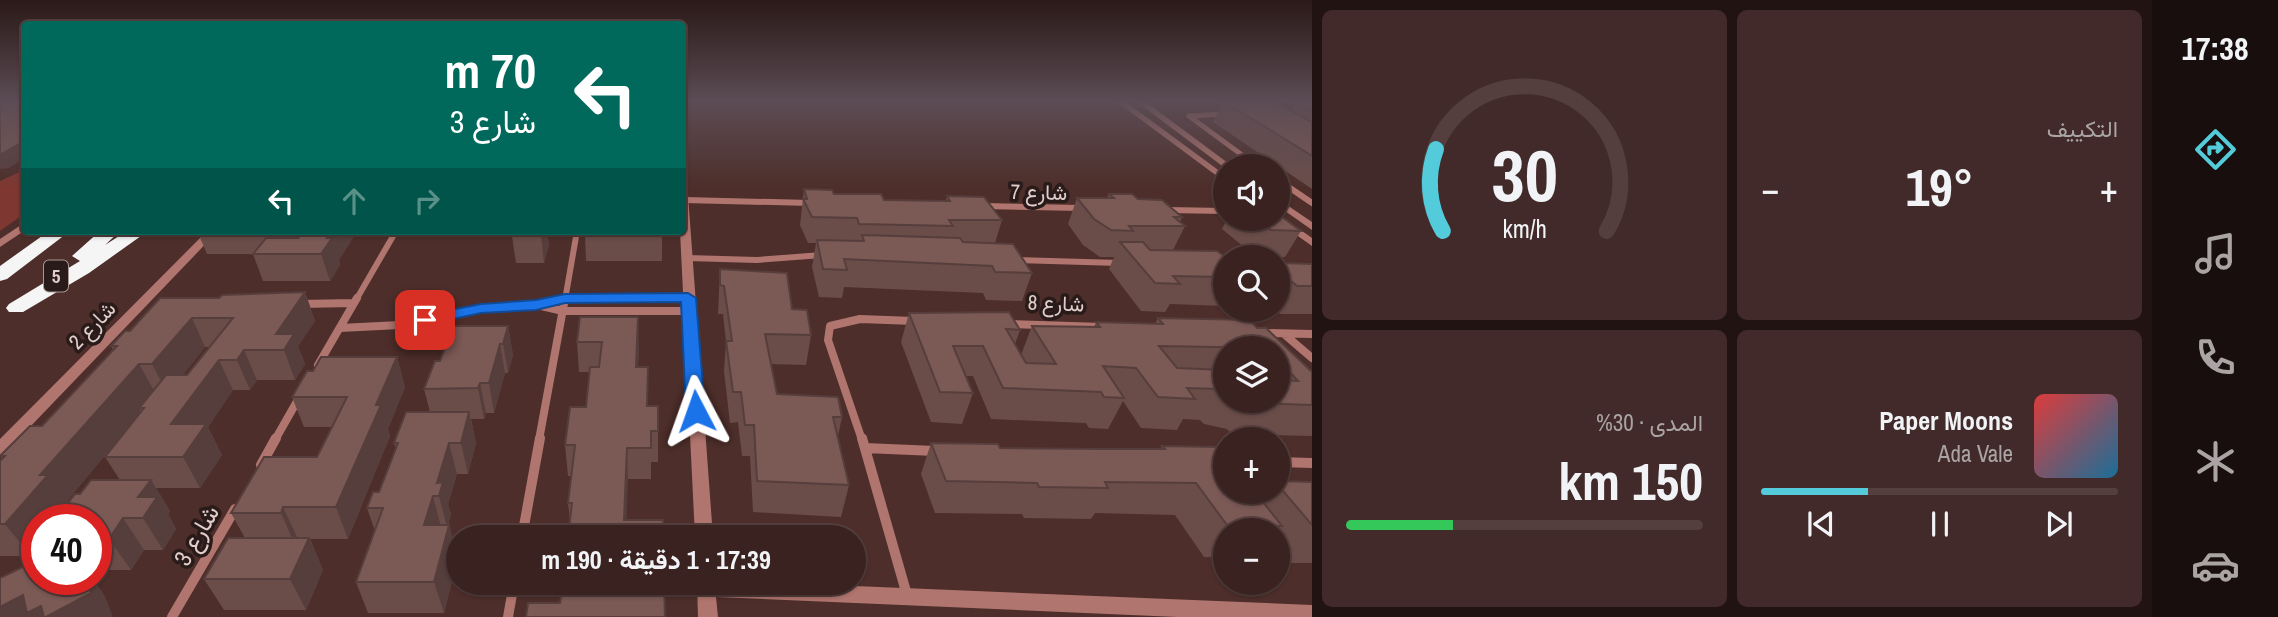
<!DOCTYPE html>
<html lang="ar">
<head>
<meta charset="utf-8">
<style>
	:root { --surface:#3a2220; --page:#412a29; --text:#f1f3f6; --muted:#aba4a5; --line:#543f3e; --accent:#53cbdb }
	body { margin:0; font-family:"Archivo Narrow",Vazirmatn,sans-serif; background:var(--page); color:var(--text); direction:rtl; height:100vh; display:flex; flex-direction:column; font-size:26px; white-space:nowrap }
	* { box-sizing:border-box; margin:0 }
	p { font-size:23px; color:var(--muted) }
	.icon { flex:none; width:38px; height:38px; fill:none; stroke:currentColor; stroke-width:2; stroke-linecap:round; stroke-linejoin:round }
	.map { position:relative; flex:1; overflow:hidden; direction:ltr }
	.side { display:flex; flex-direction:column; gap:10px; padding:10px; background:#201312; width:840px }
	.side>* { flex:none }
	.top-card { position:absolute; left:21px; top:21px; width:665px; height:214px; border-radius:7px; box-shadow:0 2px 5px #0004,0 0 0 2px var(--line); direction:rtl; background:#00695c; color:#fff; overflow:hidden }
	.buttons { position:absolute; left:1213px; top:154px; display:grid; gap:14px }
	.buttons a { display:grid; place-items:center; width:77px; height:77px; border-radius:50%; background:var(--surface); box-shadow:0 2px 5px #0004,0 0 0 2px var(--line); font-size:35px }
	.speed { position:absolute; left:21px; top:504px; display:flex; gap:14px; font-size:35px; font-weight:700; text-align:center }
	.speed>* { display:grid; place-content:center; width:91px; height:91px; border-radius:50%; background:var(--surface); box-shadow:0 2px 5px #0004,0 0 0 2px var(--line); line-height:1 }
	.speed .limit { border:10px solid #d22; background:#fff; color:#111 }
	.pin { position:absolute; display:grid; place-items:center; width:60px; height:60px; color:#fff; margin:-30px; border-radius:14px; box-shadow:0 4px 10px #0006 }
	.me { position:absolute; width:77px; margin:-38px; rotate:356deg; stroke-linejoin:round; filter:drop-shadow(0 0 5px #0008) }
	.turn { display:flex; align-items:center; gap:24px; height:147px; padding:0 35px; font-size:32px }
	.turn .icon { width:91px; height:91px; stroke-width:2.5 }
	.turn b { display:block; font-size:49px; line-height:60px }
	.lanes { display:flex; align-items:center; height:66px; padding:0 35px; background:#0003; justify-content:center; gap:35px; direction:ltr }
	.lanes .off { opacity:.35 }
	.big { font-size:52px; font-weight:700; line-height:1.1 }
	.side .tile { flex:1; display:flex; flex-direction:column; justify-content:center; gap:10px; min-width:0; padding:0 24px; border-radius:10px; background:var(--page) }
	.side .dial { align-items:center; gap:0 }
	.dial svg { height:182px; overflow:visible; fill:none; stroke:var(--line); stroke-width:7; stroke-linecap:round; text-anchor:middle }
	.dial text { fill:var(--text); stroke:none }
	.song { display:flex; align-items:center; gap:21px }
	.cover { width:84px; height:84px; border-radius:10px; background:linear-gradient(135deg,hsl(0 70% 55%),hsl(200 70% 35%)) }
	.played { height:7px; border-radius:4px; background:linear-gradient(90deg,var(--accent) 30%,var(--line) 30%) }
	.keys { display:flex; justify-content:space-around; direction:ltr }
	.heat { display:flex; justify-content:space-between; align-items:center; font-size:38px; direction:ltr }
	.charge { height:10px; border-radius:5px; background:linear-gradient(90deg,#34c759 30%,var(--line) 0) }
	.side .tiles { flex:1; display:grid; gap:10px; grid-template-columns:repeat(2,1fr) }
	.trip { position:absolute; left:446px; top:525px; width:420px; height:70px; border-radius:35px; background:var(--surface); box-shadow:0 2px 5px #0004,0 0 0 2px var(--line); font-weight:700; line-height:70px; text-align:center; direction:rtl }
	main { display:flex; flex:1; min-height:0 }
	.tab-bar { display:flex; flex-direction:column; width:126px; justify-content:space-around; align-items:center; background:#170e0d; color:var(--muted) }
	.tab-bar .icon { width:49px; height:49px }
	.tab-bar .active { color:var(--accent) }
	.tab-bar b { font-size:32px; color:var(--text) }
	.map>svg:first-child { display:block }
</style>
</head>
<body>
<main>
<nav class="tab-bar">
<b>17:38</b>
<svg class="icon active" aria-label="directions" viewBox="0 0 24 24"><path d="M12 3l9 9-9 9-9-9zM9 14v-3h6M13 9l2 2-2 2"/></svg>
<svg class="icon" aria-label="music" viewBox="0 0 24 24"><path d="M9 18V5l10-2v13"/><circle cx="6" cy="18" r="3"/><circle cx="16" cy="16" r="3"/></svg>
<svg class="icon" aria-label="phone" viewBox="0 0 24 24"><path d="M5 4h4l2 5-3 2q2 4 5 5l2-3 5 2v4C11 20 4 13 5 4z"/></svg>
<svg class="icon" aria-label="climate" viewBox="0 0 24 24"><path d="M12 3v18M4 7l16 10M4 17L20 7"/></svg>
<svg class="icon" aria-label="car" viewBox="0 0 24 24"><path d="M5 17H2v-5l4-1 3-4h7l3 4 3 1v5h-3M9 17h6M6 11h13"/><circle cx="7" cy="17" r="2"/><circle cx="17" cy="17" r="2"/></svg>
</nav>
<section class="side">
<div class="tiles">
<div class="tile"><p>التكييف</p>
<div class="heat"><a>−</a><b class="big">19°</b><a>+</a></div>
</div>
<div class="tile dial"><svg viewBox="0 0 100 80">
<path d="M14 69A42 42 0 1 1 86 69"/>
<path d="M14 69A42 42 0 0 1 11 33" stroke="#53cbdb"/>
<text x="50" y="56" font-size="32" font-weight="700">30</text>
<text x="50" y="72" font-size="11">km/h</text>
</svg></div>
<div class="tile">
<div class="song"><i class="cover"></i><div><b>Paper Moons</b><p>Ada Vale</p></div></div>
<div class="played"></div>
<div class="keys"><svg class="icon" aria-label="previous" viewBox="0 0 24 24"><path d="M18 5L8 12l10 7zM5 5v14"/></svg><svg class="icon" aria-label="pause" viewBox="0 0 24 24"><path d="M8 5v14M16 5v14"/></svg><svg class="icon" aria-label="next" viewBox="0 0 24 24"><path d="M6 5l10 7-10 7zM19 5v14"/></svg></div>
</div>
<div class="tile"><p>المدى · 30%</p><b class="big">150 km</b><div class="charge"></div></div>
</div>
</section>
<div class="map">
<svg width="1312" height="617" viewBox="0 0 1312 617">
	<rect width="100%" height="100%" fill="#4d2e2a"/>
	<!-- green -->
	<path fill="#7e3731" d="M24,170V214L0,231V181Z"/>
	<g fill="none" stroke-linecap="round" stroke-linejoin="round">
		<!-- minor-far3 -->
		<path stroke="#b0756e" stroke-width="5" d="M1189,116L1224,114
			M1189,116L1257,166
			M1278,180L1292,190"/>
		<!-- minor-far2 -->
		<path stroke="#b0756e" stroke-width="6" d="M1290,188L1312,203
			M684,200L811,203
			M984,206L1081,208
			M1166,210L1225,211
			M687,258L757,260L822,255
			M1016,260L1119,263
			M356,300L396,231
			M556,300L688,297
			M565,300L577,231"/>
		<!-- minor-far1 -->
		<path stroke="#b0756e" stroke-width="8" d="M299,304L354,303
			M537,305L563,311H689
			M1010,324L1103,327
			M340,328L400,325L481,308L536,305L563,298
			M1265,333L1312,334
			M1284,334L1312,358
			M318,365L357,298
			M275,440L300,396
			M539,440L565,298
			M862,440L828,340L830,326L860,319L914,321"/>
		<!-- minor -->
		<path stroke="#b0756e" stroke-width="10" d="M862,438L907,595
			M865,448L935,451
			M1278,462L1312,463
			M261,465L276,438
			M522,537L540,438
			M172,617L235,509
			M508,617L514,583"/>
		<!-- tertiary -->
		<path fill="#b0756e" fill-rule="evenodd" d="M1117,102H1126L1225,175V182Z
			M1137,102H1146L1232,166H1225V168Z
			M682,178L687,181L713,537H695L680,231H682Z
			M1278,199L1312,222V230L1278,206Z
			M1278,214L1312,238V246L1274,219H1278Z
			M24,223V231L0,247V239Z
			M207,231H218L5,453L0,455V439Z
			M697,583H782L1312,605V617H1177L716,597L718,617H698Z"/>
		<!-- motorway -->
		<path fill="#f5f5f5" fill-rule="evenodd" d="M49,231H70L7,279L0,281V266Z
			M100,231H120L105,245L127,231H148L89,273L23,312H9L6,308L9,304L80,261L72,256Z"/>
	</g>
	<!-- wall -->
	<path fill="#6a4d49" fill-rule="evenodd" d="M1223,102H1274L1291,111L1295,102H1312V189L1213,122Z
		M804,189L884,200L946,201L947,196L1002,220L995,243L1032,273L1022,301L986,300L983,293L844,287L842,298L819,297L812,267L816,243H808L800,225Z
		M1109,194L1138,199L1182,217L1180,222L1185,226L1173,250L1224,256H1255L1222,229L1227,219H1278L1301,231L1285,257H1225V306L1170,304L1165,312L1141,311L1109,269L1114,257H1100L1083,245L1068,224L1077,198H1107Z
		M197,231H291V234L288,238H298L304,231H353L354,236L339,260L340,265L330,281H263L253,254H207Z
		M429,231H547L549,245L544,263H516L512,236L513,233L430,234Z
		M662,231V261H586L585,234Z
		M1278,258L1283,263L1312,264V314H1280L1275,310H1278Z
		M720,269L792,309L811,335L806,365L771,364L777,394L842,417L838,436L849,485L841,517L753,512L750,456H742L738,422L730,423L724,371L726,341L723,314H718Z
		M305,292L315,321L298,346L305,364L295,380H257L250,390H233L208,427L222,455L200,488H156L170,511L168,514L176,529L163,550H144L131,570H96V520H37V549L31,556H0V461L2,459L0,456L42,426L113,350L111,346L130,331L219,298ZM205,347H210L187,375H183ZM141,412L105,457L120,480L80,494L68,502L67,501Z
		M909,313L1020,330L1015,344L1021,355L1032,326L1094,327L1096,322L1155,324L1158,318L1257,328L1312,372V436L1231,434L1227,429L1204,424L1200,420L1183,419L1177,430L1141,428L1123,401L1108,429L1089,428L1086,423L991,419L973,376H965L973,393L962,424L931,422L901,342ZM1225,348H1278V401H1225Z
		M580,317L639,346L638,367L648,406H658V462H651V479H628L570,520L568,503L572,476H568L565,445L586,407L590,372H579L577,342Z
		M508,326L513,355L508,373H505L494,413H486L484,419H471L476,443L468,474H457L448,504L451,514L448,525H449L458,557L444,613H368L356,582L375,531L367,508L379,492L396,448L394,443L430,412L424,389L440,361Z
		M397,357L405,387L388,429L390,436L348,539H310L323,570L306,610H224L204,579L245,538L231,513L317,457L332,427H304L292,397L313,371Z
		M931,443L1000,448L1103,449H1160L1162,446L1261,500L1267,492H1278V481L1312,482V563H1290L1278,546V530H1225V557H1204L1175,515L1095,513L1091,519L1024,518L1022,514L935,513L921,474Z"/>
	<!-- shaded-wall -->
	<path fill="#563e3c" d="M24,141V158L9,168L0,169V155Z
		M266,231H291V234L275,254Z
		M332,231H353L354,236L339,260L340,265L330,281L321,254L327,238Z
		M543,231H547L549,245L544,263L541,236Z
		M305,292L315,321L298,346L305,364L295,380L284,350L276,334Z
		M638,317L639,346L637,397L636,367Z
		M192,318L205,347L168,394L152,364Z
		M508,326L513,355L508,373L503,344Z
		M500,344L505,373L494,413L489,383Z
		M244,350L257,380L250,390L237,360Z
		M397,357L405,387L388,429L390,436L348,539L336,507L376,405Z
		M219,360L233,390L208,427L222,455L200,488L183,457L171,424Z
		M139,364L156,394L139,408L141,412L67,501L71,506L60,520H37V549L31,556L5,524L40,475Z
		M480,383L486,413L484,419L478,388Z
		M469,412L476,443L468,474L461,443Z
		M449,443L457,474L448,504L451,514L447,527L439,496L437,483Z
		M627,448L628,479L626,537L624,520Z
		M151,480L170,511L168,514L176,529L163,550L143,518L138,497Z
		M433,496L441,527L424,525Z
		M283,507L298,539L295,545L281,513Z
		M123,518L144,550L131,570L109,539Z
		M449,525L458,557L444,613L434,582Z
		M309,538L323,570L306,610L290,579Z
		M86,579H93L105,596L113,617H0V607L23,595L41,606Z"/>
	<!-- building -->
	<path fill="#7b5955" stroke="#563e3c" stroke-width="2" d="M0,102H24V141L0,155Z
		M1225,102H1274L1312,122V156Z
		M1295,102H1312V111Z
		M804,189L832,190L834,194H881L884,200L950,201L947,196L984,197L1002,220H949L953,226L859,224L857,218L812,217L803,199H807Z
		M1109,194H1132L1138,199L1162,200L1182,217H1174L1185,226H1129L1133,231L1111,230L1094,219L1077,198H1114Z
		M1278,214L1301,231L1271,230L1255,219H1278Z
		M304,231H332L327,238H332L321,254H253L266,238H298Z
		M514,231H543L541,236H512Z
		M585,231H662L663,234H585Z
		M862,235L960,238L963,242L1013,244L1032,273L995,272L992,266L844,259L847,270L823,269L817,240L864,241Z
		M1120,242H1143L1150,250L1217,251L1224,256L1276,257H1225V277L1173,276L1180,284L1155,283Z
		M1278,258L1283,263L1312,264V286H1297L1283,274H1278Z
		M720,269L787,273L792,309L807,310L811,335L765,334L777,394L838,397L842,417H833L849,485L757,481L754,425H745L741,392H733L726,341H732L724,286L720,285Z
		M305,292L276,334H294L284,350H244L237,360H219L171,424H206L183,457H105L144,408H139L166,375H187L233,318H192L152,364H139L40,475H48L5,524H0V461L5,456H0L30,426H42L117,346H111L125,331H130L160,298H219L222,295Z
		M1009,312L1020,330L1006,329L1026,363L1056,364L1032,326L1100,327L1096,322L1163,324L1158,318L1250,320L1257,328H1266L1312,372V405L1251,403L1249,401H1278V380L1298,381L1278,359V348L1159,346L1177,368L1225,370V394L1222,393L1219,389L1187,388L1195,399L1158,397L1136,368L1103,366L1124,398L1104,397L1101,392L1003,388L983,346H953L973,393L940,392L909,313Z
		M580,317H638L636,367H648L647,406H658V431H651V448H627L624,520H663V537H568L572,503H568L575,445H565L570,407H586L590,367H599L602,342H577Z
		M453,326H508L503,344H500L489,383H480L478,388L424,389L435,361H440Z
		M321,357H397L376,405H381L336,507H283L281,513H231L264,457H317L347,397H292L307,371H313Z
		M406,412H469L461,443H449L437,483L443,482L439,496H433L424,525H449L434,582H356L383,508H367L373,492H379L398,443H394Z
		M931,443L998,444L1000,448L1103,449H1165L1162,446L1218,447L1225,455V492H1255L1282,526L1227,525L1196,483L1105,482L1108,488L1039,487L1037,483L946,481Z
		M91,480H151L138,497H157L143,518H123L109,539H96V520H54L75,494H80Z
		M1278,481L1312,482V525L1278,485Z
		M228,538H309L290,579H204Z
		M37,560V579H86L91,593L46,617H44L41,606L27,613L23,595L0,607V578Z
		M563,583H664L665,617H526L528,603H560Z"/>
	<!-- sky -->
	<linearGradient id="sky" x2="0" y2="1"><stop stop-color="#2a1917"/><stop offset="0.54" stop-color="#5c4c55"/><stop offset="1" stop-color="#5c4c55" stop-opacity="0"/></linearGradient>
	<rect width="1312" height="188" fill="url(#sky)"/>
	<!-- route -->
	<path fill="#1a73e8" stroke="#114b97" stroke-width="2" d="M688,293L696,298L705,411L702,416H689L686,411L681,302L565,303L536,310L481,313L425,325L417,320L420,316L481,304L536,300L565,294Z"/>
	<g text-anchor="middle" dominant-baseline="central" stroke-width="7" stroke-linejoin="round" paint-order="stroke">
		<!-- shield labels -->
		<rect fill="#291b19" stroke="#aa9895" stroke-width="2" x="44" y="260.5" width="24" height="31" rx="5"/>
		<g font-size="19" font-weight="bold" fill="#e1cdca">
			<text x="56" y="276">5</text>
		</g>
		<!-- street labels -->
		<g font-size="21" fill="#e1cdca" stroke="#291b19">
			<text transform="translate(1039 192) rotate(1)">شارع 7</text>
			<text transform="translate(1056 303) rotate(2)">شارع 8</text>
			<text transform="translate(92 325) rotate(-46)">شارع 2</text>
		</g>
		<!-- near-street labels -->
		<g font-size="24" fill="#e1cdca" stroke="#291b19">
			<text transform="translate(196 535) rotate(-60)">شارع 3</text>
		</g>
	</g>
</svg>
<div class="buttons">
<a><svg class="icon" aria-label="sound" viewBox="0 0 24 24"><path d="M4 9h4l5-4v14l-5-4H4zM17 9q2 3 0 6"/></svg></a>
<a><svg class="icon" aria-label="search" viewBox="0 0 24 24"><circle cx="10" cy="10" r="6"/><path d="M15 15l6 6"/></svg></a>
<a><svg class="icon" aria-label="layers" viewBox="0 0 24 24"><path d="M12 4l9 5-9 5-9-5zM3 14l9 5 9-5"/></svg></a>
<a>+</a>
<a>−</a>
</div>
<div class="speed"><div class="limit">40</div></div>
<div class="pin" style="left:425px;top:320px;background:#d93025"><svg class="icon" aria-label="arrive" viewBox="0 0 24 24"><path d="M6 21V4h12l-3 4 3 4H6"/></svg></div>
<svg class="me" style="left:696px;top:411px" viewBox="-20 -20 40 40"><path d="M0-17L14 15 0 8-14 15z" fill="#1a73e8" stroke="#fff" stroke-width="4"/></svg>
<div class="trip">17:39 · 1 دقيقة · 190 m</div>
<div class="top-card">
<div class="turn"><svg class="icon" aria-label="left" viewBox="0 0 24 24"><path d="M17 20v-9H6M10 6l-5 5 5 5"/></svg><div><b>70 m</b>شارع 3</div></div>
<div class="lanes"><svg class="icon" aria-label="left" viewBox="0 0 24 24"><path d="M17 20v-9H6M10 6l-5 5 5 5"/></svg><svg class="icon off" aria-label="ahead" viewBox="0 0 24 24"><path d="M12 20V5M6 11l6-6 6 6"/></svg><svg class="icon off" aria-label="right" viewBox="0 0 24 24"><path d="M7 20v-9h11M14 6l5 5-5 5"/></svg></div>
</div>
</div>
</main>
</body>
</html>
